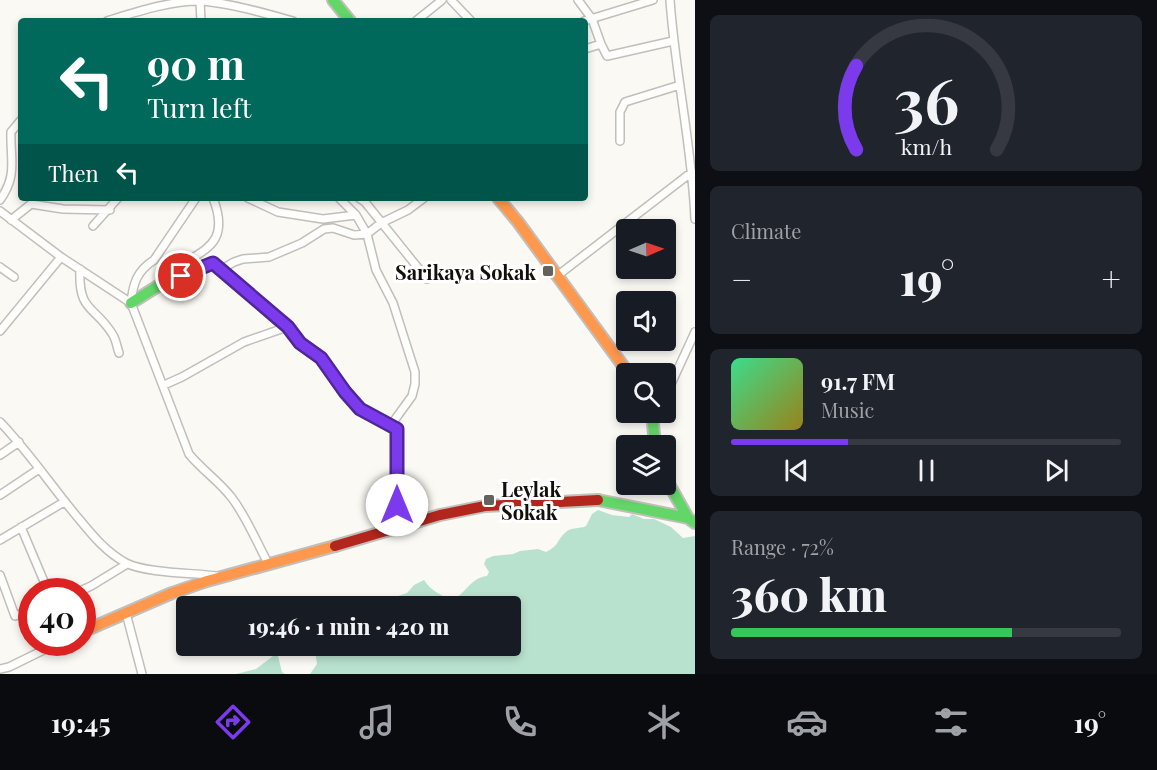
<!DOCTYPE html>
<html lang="en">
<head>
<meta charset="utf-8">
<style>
	:root { --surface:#171b24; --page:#20242c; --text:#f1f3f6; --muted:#9ea1a6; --line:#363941; --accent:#7c3aed }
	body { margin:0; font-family:"Playfair Display",serif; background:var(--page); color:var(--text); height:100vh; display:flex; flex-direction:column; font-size:22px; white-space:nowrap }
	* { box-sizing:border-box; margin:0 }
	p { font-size:20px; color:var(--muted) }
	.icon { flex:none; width:33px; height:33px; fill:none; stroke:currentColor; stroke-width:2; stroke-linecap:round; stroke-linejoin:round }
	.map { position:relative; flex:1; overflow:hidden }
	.side { display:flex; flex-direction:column; gap:15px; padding:15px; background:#0d0f14; width:462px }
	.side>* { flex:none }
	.hud { position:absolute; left:18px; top:18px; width:570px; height:183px; border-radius:6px; box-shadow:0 3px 9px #0003; background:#00695c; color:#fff; overflow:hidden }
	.needle { width:39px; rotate:88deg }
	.buttons { position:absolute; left:616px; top:219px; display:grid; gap:12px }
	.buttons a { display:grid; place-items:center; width:60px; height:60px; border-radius:6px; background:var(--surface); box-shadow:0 3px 9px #0003; font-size:30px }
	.speed { position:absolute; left:18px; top:578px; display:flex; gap:12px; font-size:30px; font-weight:700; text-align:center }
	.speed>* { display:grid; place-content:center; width:78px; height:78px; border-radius:50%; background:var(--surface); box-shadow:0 3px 9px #0003; line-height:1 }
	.speed .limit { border:9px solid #d22; background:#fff; color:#111 }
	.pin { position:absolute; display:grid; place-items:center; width:51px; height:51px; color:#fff; margin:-26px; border:3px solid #fff; border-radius:50%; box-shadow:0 2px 6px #0007 }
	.me { position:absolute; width:66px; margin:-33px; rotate:0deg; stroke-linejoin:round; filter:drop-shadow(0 0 4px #0008) }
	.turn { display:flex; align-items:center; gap:21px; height:126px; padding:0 30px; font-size:27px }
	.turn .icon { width:78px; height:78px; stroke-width:2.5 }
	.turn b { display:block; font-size:42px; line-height:51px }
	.then { display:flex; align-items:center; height:57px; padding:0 30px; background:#0003; gap:12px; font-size:22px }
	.big { font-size:45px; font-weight:800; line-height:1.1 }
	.side .card { flex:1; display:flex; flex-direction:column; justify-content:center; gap:9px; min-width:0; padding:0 21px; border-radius:9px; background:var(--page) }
	.side .dial { align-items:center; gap:0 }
	.dial svg { height:156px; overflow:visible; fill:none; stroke:var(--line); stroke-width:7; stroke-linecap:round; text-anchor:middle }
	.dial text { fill:var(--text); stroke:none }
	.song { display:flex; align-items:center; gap:18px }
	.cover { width:72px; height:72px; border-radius:9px; background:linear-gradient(135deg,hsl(150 70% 55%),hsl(50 70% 35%)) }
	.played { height:6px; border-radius:3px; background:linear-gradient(90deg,var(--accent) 30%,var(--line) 30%) }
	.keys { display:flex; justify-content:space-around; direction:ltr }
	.heat { display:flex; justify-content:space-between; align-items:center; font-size:33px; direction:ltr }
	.charge { height:9px; border-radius:4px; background:linear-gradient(90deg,#34c759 72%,var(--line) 0) }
	.trip { position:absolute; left:176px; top:596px; width:345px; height:60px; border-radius:6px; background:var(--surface); box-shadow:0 3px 9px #0003; font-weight:800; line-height:60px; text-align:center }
	.dock { display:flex; height:96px; justify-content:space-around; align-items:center; background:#090b0e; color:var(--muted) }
	.dock .icon { width:42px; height:42px }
	.dock .current { color:var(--accent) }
	.dock b { font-size:27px; color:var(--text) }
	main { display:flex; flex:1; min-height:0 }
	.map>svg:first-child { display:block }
</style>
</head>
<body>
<main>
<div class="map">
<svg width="695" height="674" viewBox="0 0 695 674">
	<rect width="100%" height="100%" fill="#fbf9f4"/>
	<!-- forest -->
	<path fill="#b9e2ce" d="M598,510L612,515L629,517L632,514L644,519H654L671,527L683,538L695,536V674H310L317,664L314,645H510V606H401L398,596L407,593L414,585L424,580C431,591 440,594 451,600C466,595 469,578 487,576L489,572L484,564L486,559L493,556L513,554L520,551L538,549L546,552C560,545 557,539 567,531C573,527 580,529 586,526L592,514Z
		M273,656H278L282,672L285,674H236L256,669Z"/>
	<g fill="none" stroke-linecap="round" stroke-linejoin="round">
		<!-- street casing -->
		<g stroke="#c2bfbb" stroke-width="10">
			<path id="street" d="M451,0L471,21
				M578,0L592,19L601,44
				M670,0C675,73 692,145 695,219
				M200,1L201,21
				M107,21C136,12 172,0 203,1C233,4 264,13 293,21
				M416,21L442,0
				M584,21L653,0
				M585,49L601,44L607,56L673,41
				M620,141V112L625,102L680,85
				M196,198L154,260C137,271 133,283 131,303L189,454C202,470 219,481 232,498C247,518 257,543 269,565
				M248,198L278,212L323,219L356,215
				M339,198L356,215L367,234L376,270L393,303L415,372V384L412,396L391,425
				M359,198L365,202L427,279
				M0,200C18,175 10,159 11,132L21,120
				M0,211L61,257L131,303
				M11,220L31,204L63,209L110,210
				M93,226L118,198
				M0,267L14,277
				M80,269C78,313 95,305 113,335C116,340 117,347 119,353
				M220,270L234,262L243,259L269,257L302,243L324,229L333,228L354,235L367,234L381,223L408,210L424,198
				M557,276L692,172
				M166,282C184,249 236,257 213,198
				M0,331L61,257
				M164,385L182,377L244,342L287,327
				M666,395L695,332
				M0,422C29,452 52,487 79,519C93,536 106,552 126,563C145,573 194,573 217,576
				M0,455L19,442
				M0,495L39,469
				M21,527L48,591
				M0,540L64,502
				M0,575L15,616L32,610
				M80,591L91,586L127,564
				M126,613L142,674
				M0,669L9,667L60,642"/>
		</g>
		<!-- fast casing -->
		<g stroke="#c2bfbb" stroke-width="14">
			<path id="fast" d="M333,0L350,21
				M131,303L158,286L213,263L287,327L300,343L321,358L345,392L360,409L397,429V527
				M652,412L655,446
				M666,479L688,518L695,523
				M598,500L688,518"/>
		</g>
		<!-- slow casing -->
		<g stroke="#c2bfbb" stroke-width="14">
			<path id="slow" d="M498,198L518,222L629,374
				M82,632L172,593L207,581L335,546"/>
		</g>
		<!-- jam casing -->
		<g stroke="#c2bfbb" stroke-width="14">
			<path id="jam" d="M335,546L440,515L485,506L598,500"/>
		</g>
		<!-- street -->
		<use href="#street" stroke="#fefefd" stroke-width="7"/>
		<!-- fast -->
		<use href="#fast" stroke="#63d668" stroke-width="10"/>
		<!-- slow -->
		<use href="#slow" stroke="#ff974d" stroke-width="10"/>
		<!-- jam -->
		<use href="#jam" stroke="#b3261e" stroke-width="10"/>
	</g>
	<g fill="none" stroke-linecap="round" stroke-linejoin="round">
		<!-- route casing -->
		<g stroke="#51269a" stroke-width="15">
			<path id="route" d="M181,276L213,263L288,327L300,343L321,358L345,392L360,409L397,429V505"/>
		</g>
		<!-- route -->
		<use href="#route" stroke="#7c3aed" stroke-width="10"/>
	</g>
	<!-- markers -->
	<g fill="#64625d" stroke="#fff" stroke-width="2">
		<rect x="542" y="265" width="12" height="12" rx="3"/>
		<rect x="483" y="494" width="12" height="12" rx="3"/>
	</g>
	<g text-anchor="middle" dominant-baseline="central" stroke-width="6" stroke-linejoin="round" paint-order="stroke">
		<!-- poi labels -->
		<g font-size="20" font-weight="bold" fill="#12100b" stroke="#fff" text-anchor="end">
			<text x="536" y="271">Sarikaya Sokak</text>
			<text x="501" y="488" text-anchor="start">Leylak<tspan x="501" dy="23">Sokak</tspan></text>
		</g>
	</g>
</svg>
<div class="buttons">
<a><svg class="needle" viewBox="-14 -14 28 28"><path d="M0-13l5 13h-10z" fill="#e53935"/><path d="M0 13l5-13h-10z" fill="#9ea1a6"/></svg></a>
<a><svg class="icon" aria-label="sound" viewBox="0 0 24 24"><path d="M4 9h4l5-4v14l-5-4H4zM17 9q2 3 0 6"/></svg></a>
<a><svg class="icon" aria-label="search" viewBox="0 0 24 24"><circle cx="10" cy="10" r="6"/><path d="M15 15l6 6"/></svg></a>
<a><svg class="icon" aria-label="layers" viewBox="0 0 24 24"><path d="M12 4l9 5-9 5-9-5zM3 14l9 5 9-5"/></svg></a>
</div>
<div class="speed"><div class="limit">40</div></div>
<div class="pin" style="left:181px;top:276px;background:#d93025"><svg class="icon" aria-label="arrive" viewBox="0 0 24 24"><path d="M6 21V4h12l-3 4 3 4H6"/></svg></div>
<svg class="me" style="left:397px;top:505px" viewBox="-20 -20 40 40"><circle r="19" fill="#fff"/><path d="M0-13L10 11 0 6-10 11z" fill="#7c3aed"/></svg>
<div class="trip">19:46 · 1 min · 420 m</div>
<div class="hud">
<div class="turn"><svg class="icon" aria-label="left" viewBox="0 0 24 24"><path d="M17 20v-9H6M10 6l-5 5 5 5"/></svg><div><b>90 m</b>Turn left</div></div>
<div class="then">Then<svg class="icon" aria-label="left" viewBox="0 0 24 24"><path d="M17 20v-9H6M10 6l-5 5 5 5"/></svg></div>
</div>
</div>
<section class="side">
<div class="card dial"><svg viewBox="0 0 100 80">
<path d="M14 69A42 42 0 1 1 86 69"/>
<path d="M14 69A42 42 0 0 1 14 26" stroke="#7c3aed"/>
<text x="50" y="56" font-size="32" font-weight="700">36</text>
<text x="50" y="72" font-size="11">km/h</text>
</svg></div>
<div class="card"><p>Climate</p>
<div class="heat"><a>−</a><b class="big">19°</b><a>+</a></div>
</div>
<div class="card">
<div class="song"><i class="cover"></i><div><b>91.7 FM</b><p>Music</p></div></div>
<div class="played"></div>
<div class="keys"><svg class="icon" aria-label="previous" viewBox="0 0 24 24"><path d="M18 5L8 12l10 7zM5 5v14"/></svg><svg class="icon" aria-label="pause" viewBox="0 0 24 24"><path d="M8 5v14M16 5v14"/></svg><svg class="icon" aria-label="next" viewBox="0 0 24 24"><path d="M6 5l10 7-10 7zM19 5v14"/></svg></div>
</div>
<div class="card"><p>Range · 72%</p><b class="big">360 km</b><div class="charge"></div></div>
</section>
</main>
<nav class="dock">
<b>19:45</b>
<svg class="icon current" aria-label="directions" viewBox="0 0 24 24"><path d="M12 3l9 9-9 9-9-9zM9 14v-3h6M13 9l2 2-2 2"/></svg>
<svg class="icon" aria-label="music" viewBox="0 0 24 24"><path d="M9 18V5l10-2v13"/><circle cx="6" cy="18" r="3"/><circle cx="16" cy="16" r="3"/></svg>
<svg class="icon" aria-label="phone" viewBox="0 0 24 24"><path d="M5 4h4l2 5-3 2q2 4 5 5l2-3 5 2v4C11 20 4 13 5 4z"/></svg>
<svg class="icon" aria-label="climate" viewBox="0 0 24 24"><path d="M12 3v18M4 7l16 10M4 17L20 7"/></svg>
<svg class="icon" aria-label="car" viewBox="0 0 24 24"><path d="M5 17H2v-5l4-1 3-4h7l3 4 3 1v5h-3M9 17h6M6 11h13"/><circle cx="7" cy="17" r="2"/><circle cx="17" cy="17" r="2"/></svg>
<svg class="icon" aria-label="filters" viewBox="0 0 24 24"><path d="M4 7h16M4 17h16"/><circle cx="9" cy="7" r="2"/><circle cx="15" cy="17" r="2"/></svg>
<b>19°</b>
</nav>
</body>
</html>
